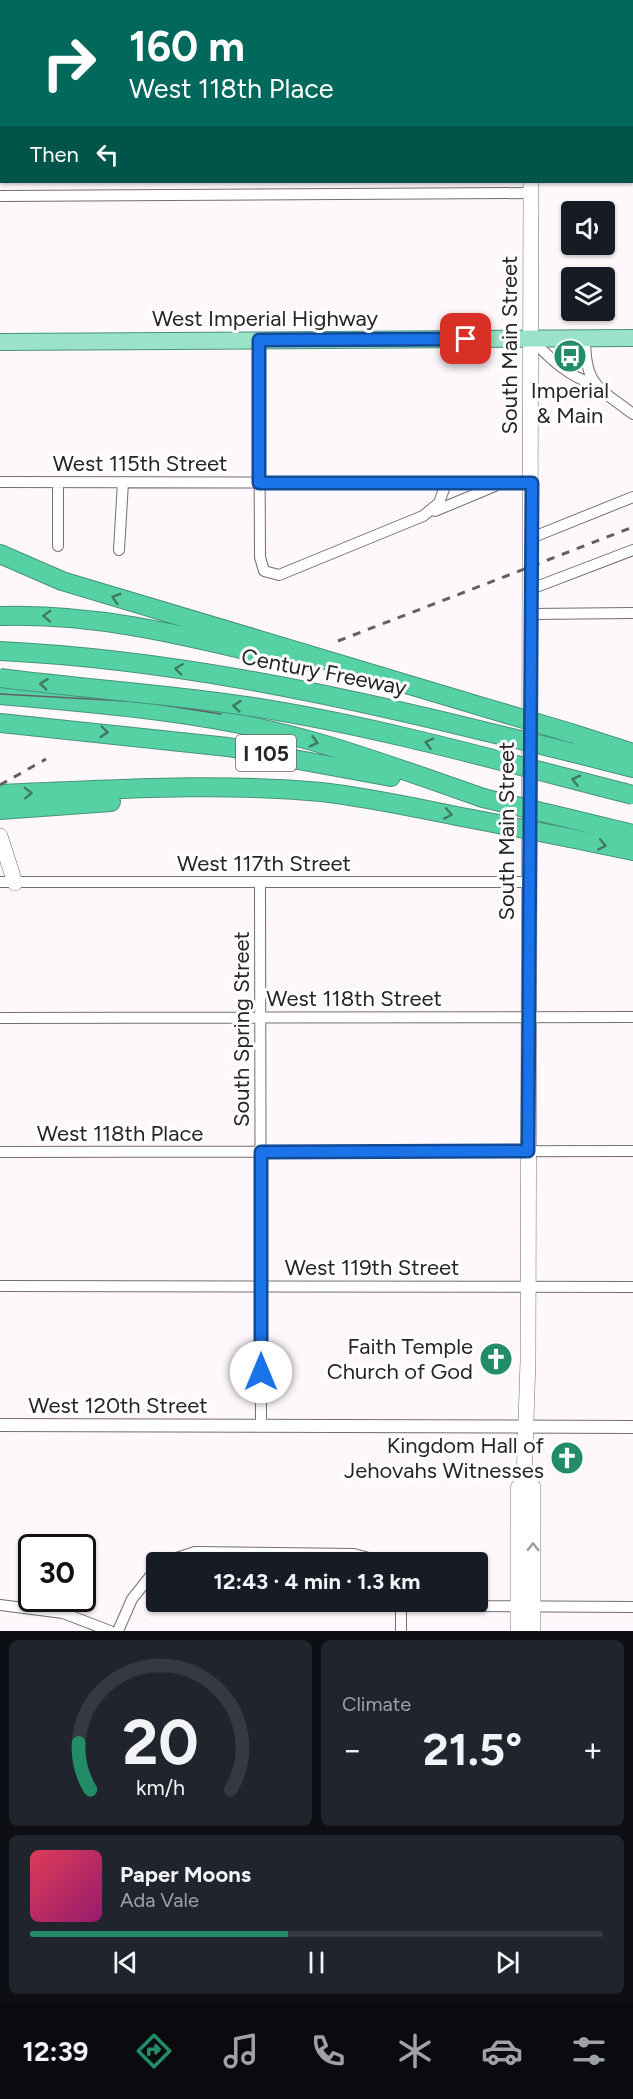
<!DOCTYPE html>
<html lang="en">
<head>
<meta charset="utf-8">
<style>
	:root { --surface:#171b24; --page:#20242c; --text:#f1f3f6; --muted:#9ea1a6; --line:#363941; --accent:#228c69 }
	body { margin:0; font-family:Figtree,sans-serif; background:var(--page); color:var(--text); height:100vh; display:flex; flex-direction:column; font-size:22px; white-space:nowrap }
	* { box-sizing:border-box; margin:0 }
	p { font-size:20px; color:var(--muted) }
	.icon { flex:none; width:33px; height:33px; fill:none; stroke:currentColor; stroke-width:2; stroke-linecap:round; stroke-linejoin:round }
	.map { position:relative; height:1631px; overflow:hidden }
	.panel { display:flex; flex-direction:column; gap:9px; padding:9px; background:#0d0f14; flex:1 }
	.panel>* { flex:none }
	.guide { position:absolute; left:0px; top:0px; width:633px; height:183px; box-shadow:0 2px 4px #0004; background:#00695c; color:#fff; overflow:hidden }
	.controls { position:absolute; left:561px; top:201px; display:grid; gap:12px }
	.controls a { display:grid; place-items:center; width:54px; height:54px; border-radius:6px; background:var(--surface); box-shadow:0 2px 4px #0004; font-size:30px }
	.speed { position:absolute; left:18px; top:1534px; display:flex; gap:12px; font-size:30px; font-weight:700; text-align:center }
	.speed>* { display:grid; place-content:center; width:78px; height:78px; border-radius:50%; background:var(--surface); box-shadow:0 2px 4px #0004; line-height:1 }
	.speed .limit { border:3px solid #111; border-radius:9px; background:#fff; color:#111 }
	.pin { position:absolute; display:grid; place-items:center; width:51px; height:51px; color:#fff; margin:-26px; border-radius:12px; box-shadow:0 3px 9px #0006 }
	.me { position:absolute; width:66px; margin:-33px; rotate:0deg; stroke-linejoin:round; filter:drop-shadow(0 0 4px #0008) }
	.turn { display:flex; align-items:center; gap:21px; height:126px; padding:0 30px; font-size:27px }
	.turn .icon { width:78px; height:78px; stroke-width:2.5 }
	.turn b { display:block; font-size:42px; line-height:51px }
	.then { display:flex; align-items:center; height:57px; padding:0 30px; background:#0003; gap:12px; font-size:22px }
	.big { font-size:45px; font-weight:700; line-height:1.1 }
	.panel .widget { flex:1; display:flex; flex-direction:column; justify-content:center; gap:9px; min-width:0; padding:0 21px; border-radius:9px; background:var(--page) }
	.panel .dial { align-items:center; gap:0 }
	.dial svg { height:156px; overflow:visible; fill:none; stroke:var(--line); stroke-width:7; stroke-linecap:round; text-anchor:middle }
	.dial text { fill:var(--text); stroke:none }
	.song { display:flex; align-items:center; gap:18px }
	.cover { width:72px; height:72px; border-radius:9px; background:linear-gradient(135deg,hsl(350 70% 55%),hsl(320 70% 35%)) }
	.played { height:6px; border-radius:3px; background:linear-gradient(90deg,var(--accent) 45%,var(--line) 45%) }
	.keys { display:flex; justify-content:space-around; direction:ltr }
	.heat { display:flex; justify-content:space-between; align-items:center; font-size:33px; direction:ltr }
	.panel .tiles { flex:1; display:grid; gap:9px; grid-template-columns:1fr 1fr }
	.widget:last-child { grid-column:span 2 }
	.trip { position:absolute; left:146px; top:1552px; width:342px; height:60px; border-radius:6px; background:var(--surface); box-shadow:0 2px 4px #0004; font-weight:700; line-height:60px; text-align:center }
	.menu { display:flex; height:96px; justify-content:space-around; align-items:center; background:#090b0e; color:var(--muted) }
	.menu .icon { width:42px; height:42px }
	.menu .on { color:var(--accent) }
	.menu b { font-size:27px; color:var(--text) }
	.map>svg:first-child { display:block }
</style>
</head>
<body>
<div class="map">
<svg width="633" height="1631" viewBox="0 0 633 1631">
	<rect width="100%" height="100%" fill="#fef7fb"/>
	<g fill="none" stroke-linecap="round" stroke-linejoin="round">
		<!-- minor casing -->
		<g stroke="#756d71" stroke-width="12">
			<path id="minor" d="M632,50H633
				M0,53H2
				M0,196L531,193
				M585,338C585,386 598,387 633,414
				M531,339C549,357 569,378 595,384
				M259,340L260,557L264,571L279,575L423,516L439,503L446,483
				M0,482L532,483
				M435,511L495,486
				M531,538L633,497
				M58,546V482
				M119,550L123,482
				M531,589L633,550
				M531,614L633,613
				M0,882H528
				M260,883L261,1426
				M0,1018L633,1017
				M0,1152L633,1151
				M0,1286L633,1287
				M161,1563L195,1552L354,1554L387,1563
				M457,1602L477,1606L633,1607
				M0,1605L63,1613L110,1631
				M118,1631L132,1599L156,1569
				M401,1631V1602"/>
		</g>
		<!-- tertiary casing -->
		<g stroke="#756d71" stroke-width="14">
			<path id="tertiary" d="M0,1425L633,1427"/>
		</g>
		<!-- secondary casing -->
		<g stroke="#756d71" stroke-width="16">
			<path id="secondary" d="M531,0V2
				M0,836L15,883
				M524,1480L533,1487V1631
				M518,1631V1488L524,1480L528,1361L531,182"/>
		</g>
		<!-- primary casing -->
		<g stroke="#469478" stroke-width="18">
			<path id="primary" d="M0,342L633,338"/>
		</g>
		<!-- motorway casing -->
		<g stroke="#469478" stroke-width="20">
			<path id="motorway" d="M0,554L62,581L483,707
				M0,616C95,613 183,635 275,657
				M0,651C164,659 324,692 483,731
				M0,695C107,704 216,713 319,743C374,759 429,779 483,798
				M0,723L228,747L391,777
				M571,733L633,753
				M570,752L633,768
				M0,794C106,790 215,782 321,792C375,798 429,811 483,821
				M0,810L111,802
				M571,819L633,834
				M570,838L633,851"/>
		</g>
		<!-- minor -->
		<use href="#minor" stroke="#fff" stroke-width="10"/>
		<!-- tertiary -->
		<use href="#tertiary" stroke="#fff" stroke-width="12"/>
		<!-- secondary -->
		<use href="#secondary" stroke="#fff" stroke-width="15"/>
		<!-- primary -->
		<use href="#primary" stroke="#9ae3c8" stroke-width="16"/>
		<!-- motorway -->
		<use href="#motorway" stroke="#56d1a4" stroke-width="18"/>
		<!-- tram -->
		<path stroke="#646062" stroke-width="1.5" d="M0,673C215,693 424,750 633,803
			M0,694L144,702L221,714"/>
		<!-- rail -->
		<path stroke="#646062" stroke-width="3" stroke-dasharray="8 8" stroke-linecap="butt" d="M338,641L633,527
			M0,785L46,759"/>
		<!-- motorway-bridge casing -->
		<g stroke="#469478" stroke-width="20" stroke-linecap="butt">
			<path id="motorway-bridge" d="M0,678C84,689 169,694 253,707C381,727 507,763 633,795
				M483,707L571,733
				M483,731L570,752
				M483,798L571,819
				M483,821L570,838"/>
		</g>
		<!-- motorway-bridge -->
		<use href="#motorway-bridge" stroke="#56d1a4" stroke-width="18"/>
	</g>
	<!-- one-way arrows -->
	<defs><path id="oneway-chevron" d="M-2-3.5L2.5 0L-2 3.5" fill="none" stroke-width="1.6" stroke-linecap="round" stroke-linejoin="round" transform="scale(1.5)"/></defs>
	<g stroke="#3e7a65">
		<use href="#oneway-chevron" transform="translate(116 598) rotate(-163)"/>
		<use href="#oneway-chevron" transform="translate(47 616) rotate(-178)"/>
		<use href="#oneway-chevron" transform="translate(179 669) rotate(-172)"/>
		<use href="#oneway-chevron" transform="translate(44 684) rotate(-173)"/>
		<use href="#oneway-chevron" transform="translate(237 706) rotate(-174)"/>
		<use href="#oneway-chevron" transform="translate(104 732) rotate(6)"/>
		<use href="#oneway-chevron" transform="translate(314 742) rotate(15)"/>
		<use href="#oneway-chevron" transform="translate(429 743) rotate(-166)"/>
		<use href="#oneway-chevron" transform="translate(576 780) rotate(-166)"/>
		<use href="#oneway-chevron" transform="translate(28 793) rotate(-2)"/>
		<use href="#oneway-chevron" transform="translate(448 814) rotate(11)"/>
		<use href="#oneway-chevron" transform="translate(602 845) rotate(11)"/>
	</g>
	<use stroke="#9e9c9d" href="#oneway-chevron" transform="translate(533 1547) rotate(-90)"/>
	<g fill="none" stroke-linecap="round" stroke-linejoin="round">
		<!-- route casing -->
		<g stroke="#114b97" stroke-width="15">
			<path id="route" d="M261,1372V1152L528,1151L532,483H259V340L466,339"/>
		</g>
		<!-- route -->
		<use href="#route" stroke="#1a73e8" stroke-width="10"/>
	</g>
	<!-- icons -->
	<defs>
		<g id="bus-disc" transform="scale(1.725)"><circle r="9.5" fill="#228c69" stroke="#fff"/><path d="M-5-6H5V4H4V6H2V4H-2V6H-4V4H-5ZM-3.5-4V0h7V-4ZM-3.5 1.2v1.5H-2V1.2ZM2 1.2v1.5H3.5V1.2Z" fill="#fff"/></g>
		<g id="church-disc" transform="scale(1.725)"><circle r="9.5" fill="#228c69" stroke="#fff"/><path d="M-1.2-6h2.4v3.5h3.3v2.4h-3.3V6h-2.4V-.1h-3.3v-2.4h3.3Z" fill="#fff"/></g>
	</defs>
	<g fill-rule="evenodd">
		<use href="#bus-disc" x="570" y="356"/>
		<use href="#church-disc" x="496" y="1359"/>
		<use href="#church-disc" x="567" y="1458"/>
	</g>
	<g text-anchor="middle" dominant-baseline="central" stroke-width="6" stroke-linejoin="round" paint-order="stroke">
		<!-- shield labels -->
		<rect fill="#fff" stroke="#686667" stroke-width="1.5" x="236" y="735" width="60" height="36" rx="4.5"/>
		<g font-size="21" font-weight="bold" fill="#272426">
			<text x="266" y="753">I 105</text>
		</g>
		<!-- street labels -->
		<g font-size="22" fill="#272426" stroke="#fff">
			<text x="265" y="318">West Imperial Highway</text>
			<text transform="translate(509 345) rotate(-90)">South Main Street</text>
			<text x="140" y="463">West 115th Street</text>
			<text transform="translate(324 672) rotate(11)">Century Freeway</text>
			<text transform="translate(506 831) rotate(-90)">South Main Street</text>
			<text x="264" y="863">West 117th Street</text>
			<text x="354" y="998">West 118th Street</text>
			<text transform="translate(241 1029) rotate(-90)">South Spring Street</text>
			<text x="120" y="1133">West 118th Place</text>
			<text x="372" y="1267">West 119th Street</text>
			<text x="118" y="1405">West 120th Street</text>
		</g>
		<!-- poi labels -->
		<g font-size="22" fill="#272426" stroke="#fff" text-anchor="end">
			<text x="570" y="390" text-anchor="middle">Imperial<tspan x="570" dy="25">&amp; Main</tspan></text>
			<text x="473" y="1346">Faith Temple<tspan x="473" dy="25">Church of God</tspan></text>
			<text x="544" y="1445">Kingdom Hall of<tspan x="544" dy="25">Jehovahs Witnesses</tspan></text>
		</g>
	</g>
</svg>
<div class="controls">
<a><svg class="icon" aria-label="sound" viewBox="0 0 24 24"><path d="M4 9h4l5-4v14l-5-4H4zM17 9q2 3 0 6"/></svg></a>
<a><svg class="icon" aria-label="layers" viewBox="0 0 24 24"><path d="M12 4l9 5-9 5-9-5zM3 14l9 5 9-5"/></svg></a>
</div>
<div class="speed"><div class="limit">30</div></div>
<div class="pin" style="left:466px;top:339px;background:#d93025"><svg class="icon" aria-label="arrive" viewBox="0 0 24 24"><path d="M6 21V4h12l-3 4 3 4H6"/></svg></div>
<svg class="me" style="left:261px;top:1372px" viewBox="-20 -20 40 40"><circle r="19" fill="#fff"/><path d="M0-13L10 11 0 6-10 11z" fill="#1a73e8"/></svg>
<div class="trip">12:43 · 4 min · 1.3 km</div>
<div class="guide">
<div class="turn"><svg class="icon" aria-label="right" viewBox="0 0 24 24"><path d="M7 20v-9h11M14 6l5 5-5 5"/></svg><div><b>160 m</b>West 118th Place</div></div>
<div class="then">Then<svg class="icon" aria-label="left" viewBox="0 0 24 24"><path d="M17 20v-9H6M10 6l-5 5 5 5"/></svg></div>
</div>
</div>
<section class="panel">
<div class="tiles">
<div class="widget dial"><svg viewBox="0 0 100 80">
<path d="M14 69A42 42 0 1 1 86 69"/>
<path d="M14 69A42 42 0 0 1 8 45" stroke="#228c69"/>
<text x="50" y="56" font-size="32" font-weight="700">20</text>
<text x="50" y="72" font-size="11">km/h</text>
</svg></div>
<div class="widget"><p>Climate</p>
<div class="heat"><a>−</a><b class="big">21.5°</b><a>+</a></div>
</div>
<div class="widget">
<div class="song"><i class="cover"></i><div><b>Paper Moons</b><p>Ada Vale</p></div></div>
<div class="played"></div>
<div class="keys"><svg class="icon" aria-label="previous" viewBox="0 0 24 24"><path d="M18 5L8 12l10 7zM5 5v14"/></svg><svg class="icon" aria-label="pause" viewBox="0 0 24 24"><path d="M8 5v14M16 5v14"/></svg><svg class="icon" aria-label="next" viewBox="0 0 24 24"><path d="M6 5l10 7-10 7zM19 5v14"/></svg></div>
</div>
</div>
</section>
<nav class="menu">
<b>12:39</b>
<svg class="icon on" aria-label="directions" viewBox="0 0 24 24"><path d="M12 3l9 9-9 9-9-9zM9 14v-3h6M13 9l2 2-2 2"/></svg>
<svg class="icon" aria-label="music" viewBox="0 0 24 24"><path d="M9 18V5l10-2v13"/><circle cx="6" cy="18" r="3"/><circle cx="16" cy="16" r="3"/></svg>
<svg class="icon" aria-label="phone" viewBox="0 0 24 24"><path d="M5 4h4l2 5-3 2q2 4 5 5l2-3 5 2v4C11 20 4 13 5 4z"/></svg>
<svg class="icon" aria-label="climate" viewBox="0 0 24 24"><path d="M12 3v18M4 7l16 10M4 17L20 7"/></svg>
<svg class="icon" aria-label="car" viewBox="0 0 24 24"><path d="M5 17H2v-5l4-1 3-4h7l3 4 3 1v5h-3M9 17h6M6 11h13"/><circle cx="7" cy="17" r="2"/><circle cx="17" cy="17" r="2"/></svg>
<svg class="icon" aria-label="filters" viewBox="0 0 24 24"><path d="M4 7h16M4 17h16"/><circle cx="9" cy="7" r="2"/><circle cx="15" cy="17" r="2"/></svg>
</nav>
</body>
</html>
